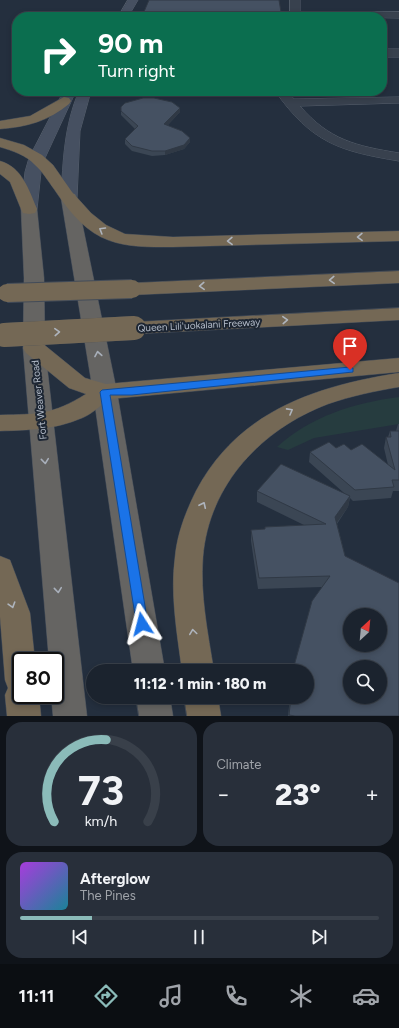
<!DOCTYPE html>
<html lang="en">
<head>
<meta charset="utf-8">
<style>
	:root { --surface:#1b232e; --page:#282f3a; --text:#f1f3f6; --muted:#a0a4aa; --line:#39404a; --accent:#8bbbb9 }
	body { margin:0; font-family:Figtree,sans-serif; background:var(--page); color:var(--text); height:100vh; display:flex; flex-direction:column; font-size:15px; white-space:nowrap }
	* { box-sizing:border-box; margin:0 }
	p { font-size:13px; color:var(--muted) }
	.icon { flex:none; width:22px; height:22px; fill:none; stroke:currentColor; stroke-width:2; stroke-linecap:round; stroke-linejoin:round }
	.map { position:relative; height:716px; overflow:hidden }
	.sheet { display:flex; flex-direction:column; gap:6px; padding:6px; background:#0f1319; flex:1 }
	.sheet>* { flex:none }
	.guide { position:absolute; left:12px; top:12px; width:375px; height:84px; border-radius:16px; box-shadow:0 2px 6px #0003,0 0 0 1px var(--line); background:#0b6e4f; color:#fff; overflow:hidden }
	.needle { width:26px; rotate:26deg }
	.tools { position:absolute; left:343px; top:608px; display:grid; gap:8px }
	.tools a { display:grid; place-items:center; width:44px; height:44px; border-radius:50%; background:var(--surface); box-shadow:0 2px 6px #0003,0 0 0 1px var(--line); font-size:20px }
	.speed { position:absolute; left:12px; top:652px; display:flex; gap:8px; font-size:20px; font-weight:700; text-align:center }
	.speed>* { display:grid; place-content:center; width:52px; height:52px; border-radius:50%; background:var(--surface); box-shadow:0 2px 6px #0003,0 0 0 1px var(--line); line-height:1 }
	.speed .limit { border:2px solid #111; border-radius:6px; background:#fff; color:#111 }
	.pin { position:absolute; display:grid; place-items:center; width:34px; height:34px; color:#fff; margin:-41px -17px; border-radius:50% 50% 50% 0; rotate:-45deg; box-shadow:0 0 4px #0007 }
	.pin .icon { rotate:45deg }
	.me { position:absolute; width:44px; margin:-22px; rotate:351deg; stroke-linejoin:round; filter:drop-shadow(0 0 3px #0008) }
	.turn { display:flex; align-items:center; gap:14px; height:84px; padding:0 20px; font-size:18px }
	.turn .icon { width:52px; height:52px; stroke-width:2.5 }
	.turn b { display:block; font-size:28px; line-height:34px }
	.big { font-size:30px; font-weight:800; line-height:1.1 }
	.sheet .card { flex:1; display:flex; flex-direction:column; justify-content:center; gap:6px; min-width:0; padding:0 14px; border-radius:16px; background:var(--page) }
	.sheet .dial { align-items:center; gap:0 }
	.dial svg { height:104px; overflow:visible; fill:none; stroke:var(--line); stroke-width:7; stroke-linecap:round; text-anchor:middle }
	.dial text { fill:var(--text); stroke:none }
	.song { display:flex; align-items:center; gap:12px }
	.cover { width:48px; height:48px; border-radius:6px; background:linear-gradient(135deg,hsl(280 70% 55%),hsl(190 70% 35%)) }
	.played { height:4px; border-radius:2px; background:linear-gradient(90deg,var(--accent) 20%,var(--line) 20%) }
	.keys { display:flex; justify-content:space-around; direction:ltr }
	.heat { display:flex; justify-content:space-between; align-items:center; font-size:22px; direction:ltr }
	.sheet .tiles { flex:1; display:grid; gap:6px; grid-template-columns:1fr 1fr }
	.card:last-child { grid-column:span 2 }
	.trip { position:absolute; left:86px; top:664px; width:228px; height:40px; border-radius:20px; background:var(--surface); box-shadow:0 2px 6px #0003,0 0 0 1px var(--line); font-weight:800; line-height:40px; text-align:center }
	.menu { display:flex; height:64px; justify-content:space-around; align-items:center; background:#0b0e12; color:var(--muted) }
	.menu .icon { width:28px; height:28px }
	.menu .selected { color:var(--accent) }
	.menu b { font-size:18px; color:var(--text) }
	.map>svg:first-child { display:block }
</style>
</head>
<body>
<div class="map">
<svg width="399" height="716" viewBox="0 0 399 716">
	<rect width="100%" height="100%" fill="#242f3e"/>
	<!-- green -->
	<path fill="#263c3f" d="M399,397V424L314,438L288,450L277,447C311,416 354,403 399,397Z"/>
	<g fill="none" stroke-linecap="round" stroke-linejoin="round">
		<!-- minor casing -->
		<g stroke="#565f6c" stroke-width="1">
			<path id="minor" d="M399,12V18L290,16L295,13Z
				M275,91H287L294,99L399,97V103L300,106C329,140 356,146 399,153V161C339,151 312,143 275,91Z"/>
		</g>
		<!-- tertiary casing -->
		<g stroke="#565f6c" stroke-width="1">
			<path id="tertiary" d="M290,0H300V17H290Z
				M382,49H399V57H382Z"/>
		</g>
		<!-- secondary casing -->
		<g stroke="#565f6c" stroke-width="1">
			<path id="secondary" d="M128,0H138L128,17H118Z
				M64,91H76L45,158L41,172L37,209L35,213L29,214L23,213L21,209L25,172L29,158Z
				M79,91H91L80,131L77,198L75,202L69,203L63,202L61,198C63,161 64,126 79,91Z"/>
		</g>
		<!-- trunk casing -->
		<g stroke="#434c59" stroke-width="1">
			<path id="trunk" d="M69,193L75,194L77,198L117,392L165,671H133L93,392L61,198L63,194Z
				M29,204L35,205L37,209L44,278L45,348L87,716H53L51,695H55V661H49L23,348L24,278L21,209L23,205Z
				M136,697H170L173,716H139Z"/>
		</g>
		<!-- motorway casing -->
		<g stroke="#434c59" stroke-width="1">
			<path id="motorway" d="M64,97L69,98L71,101L69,104C49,121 26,127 0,129V121L30,116Z
				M0,138L24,145L42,155L53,165L72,192L91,213L106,225L125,234L173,237L399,231V241L173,247C149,247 123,248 101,237C81,227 66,207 54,189C48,181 43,172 35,165C26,155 13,151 0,147Z
				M0,161C22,167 29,190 37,209L35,213L29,214L23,213L21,209L10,182L0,174Z
				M399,271V283L132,295L125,293L122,289L125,285L132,283Z
				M399,308V320L134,334L127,332L124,328L127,324L134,322Z
				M34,341L42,343L85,378L106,384L399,358V372L110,399C101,405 92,414 82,418C54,430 29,430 0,431V415C38,414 52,415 86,394L69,388L26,353L23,348L26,343Z
				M399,373V387C375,391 351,396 328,404C262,429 209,484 203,557C200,595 208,633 214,671H182C177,633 170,595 175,557C177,534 186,511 196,491C238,411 316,386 399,373Z
				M0,556L10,560L30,613L35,661H21V695H39L41,716H7L5,695L8,688L5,680L0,617Z
				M184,697H218L221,716H187Z"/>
		</g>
		<!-- minor -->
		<use href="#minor" fill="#38414e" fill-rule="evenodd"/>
		<!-- tertiary -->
		<use href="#tertiary" fill="#38414e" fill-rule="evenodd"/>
		<!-- secondary -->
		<use href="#secondary" fill="#465061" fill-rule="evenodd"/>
		<!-- trunk -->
		<use href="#trunk" fill="#656462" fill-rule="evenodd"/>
		<!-- motorway -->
		<use href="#motorway" fill="#746855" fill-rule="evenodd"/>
		<!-- motorway-bridge-far1 casing -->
		<g stroke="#434c59" stroke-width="20" stroke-linecap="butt">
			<path id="motorway-bridge-far1" d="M7,293L132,289"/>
		</g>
		<!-- motorway-bridge casing -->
		<g stroke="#434c59" stroke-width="24" stroke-linecap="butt">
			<path id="motorway-bridge" d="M4,335L134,328"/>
		</g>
		<!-- motorway-bridge-far1 -->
		<use href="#motorway-bridge-far1" stroke="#746855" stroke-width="18"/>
		<!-- motorway-bridge -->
		<use href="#motorway-bridge" stroke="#746855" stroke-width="24"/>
	</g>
	<!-- wall -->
	<path fill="#3b4654" d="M143,14L281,17H143Z
		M121,107L180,112L167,126L190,138V142L184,149L165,155L152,156L132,151L125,144V139L135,129L121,115Z
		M398,424H399V491H393L391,498L353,501L350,498L348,507L337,524L345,556L399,716H288L290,697H307L322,587L258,589L251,541V530L265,529V527L304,525L257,502V491L344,493L309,462L310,452L336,448L351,450L388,465L384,448L386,437H388L390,431H396Z"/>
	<!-- shaded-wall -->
	<path fill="#303945" d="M281,12V17H276Z
		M180,108V112L164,129V124Z
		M190,138V142L184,149L165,155V151Z
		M350,496L348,507L333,528L335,517Z"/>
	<!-- building -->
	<path fill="#455162" stroke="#303945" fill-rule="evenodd" d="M149,0H279L281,12L276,17H207L189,15L143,14Z
		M143,98H154L172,102L180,108L164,124L182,131L190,138L184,145L165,151H152L132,146L125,139L138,126L121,111V107L125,103Z
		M390,431H399V480H392L394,487L355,490L310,452L329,442L336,448L344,444L351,450L362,444L395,470L386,437H391Z
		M281,464L350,496L335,517L345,556L399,583V716H295L289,715L291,697H307V671H293L294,666L312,601L330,576L259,578L251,530L265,529V527L326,524L257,491ZM350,615H380V645H350ZM350,667H380V697H350Z"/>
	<!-- one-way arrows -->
	<defs><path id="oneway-chevron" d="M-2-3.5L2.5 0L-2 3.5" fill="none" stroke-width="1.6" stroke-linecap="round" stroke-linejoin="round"/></defs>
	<g stroke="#aeb4bd">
		<use href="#oneway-chevron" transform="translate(102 230) rotate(-149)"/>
		<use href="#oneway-chevron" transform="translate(360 237) rotate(179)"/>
		<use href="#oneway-chevron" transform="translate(230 241) rotate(179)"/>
		<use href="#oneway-chevron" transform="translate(332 280) rotate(177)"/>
		<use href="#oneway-chevron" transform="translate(202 286) rotate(177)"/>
		<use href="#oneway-chevron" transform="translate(285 320) rotate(-3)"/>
		<use href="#oneway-chevron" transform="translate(57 332) rotate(-3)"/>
		<use href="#oneway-chevron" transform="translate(290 411) rotate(-29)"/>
		<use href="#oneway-chevron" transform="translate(203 505) rotate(-65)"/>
		<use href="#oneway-chevron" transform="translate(12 605) rotate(73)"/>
		<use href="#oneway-chevron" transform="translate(193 632) rotate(-98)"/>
	</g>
	<g stroke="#a8afba">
		<use href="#oneway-chevron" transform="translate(98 354) rotate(-100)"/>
		<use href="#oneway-chevron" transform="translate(45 461) rotate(84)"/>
		<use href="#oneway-chevron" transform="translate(58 590) rotate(84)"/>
	</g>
	<!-- route -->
	<path fill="#1a73e8" stroke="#114b97" d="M350,367L353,368V372L132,395H110L148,624L146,628L142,630L137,628L100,392L102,390Z"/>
	<g text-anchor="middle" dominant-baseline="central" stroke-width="4" stroke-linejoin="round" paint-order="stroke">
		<!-- street labels -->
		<g font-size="10" fill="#b4bcc9" stroke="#1d2633">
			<text transform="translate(199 325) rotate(-3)">Queen Liliʻuokalani Freeway</text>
			<text transform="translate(39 400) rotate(-96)">Fort Weaver Road</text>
		</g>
	</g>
</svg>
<div class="tools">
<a><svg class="needle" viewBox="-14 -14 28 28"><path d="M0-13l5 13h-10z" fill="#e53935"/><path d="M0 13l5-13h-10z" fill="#a0a4aa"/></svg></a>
<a><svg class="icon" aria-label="search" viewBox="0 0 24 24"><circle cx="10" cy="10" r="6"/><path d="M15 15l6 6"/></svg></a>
</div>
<div class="speed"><div class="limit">80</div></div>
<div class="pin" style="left:350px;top:370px;background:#d93025"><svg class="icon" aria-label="arrive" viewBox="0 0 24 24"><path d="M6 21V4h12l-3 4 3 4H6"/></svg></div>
<svg class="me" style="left:142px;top:624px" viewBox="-20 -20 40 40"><path d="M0-17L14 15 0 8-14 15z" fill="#1a73e8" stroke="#fff" stroke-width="4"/></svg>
<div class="trip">11:12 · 1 min · 180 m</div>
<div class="guide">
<div class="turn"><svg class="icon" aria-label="right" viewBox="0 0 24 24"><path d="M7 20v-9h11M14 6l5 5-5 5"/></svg><div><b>90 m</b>Turn right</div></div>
</div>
</div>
<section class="sheet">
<div class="tiles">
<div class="card dial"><svg viewBox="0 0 100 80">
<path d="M14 69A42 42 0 1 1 86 69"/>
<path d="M14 69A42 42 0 0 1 54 6" stroke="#8bbbb9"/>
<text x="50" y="56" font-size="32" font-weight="700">73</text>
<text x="50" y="72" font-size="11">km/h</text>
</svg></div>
<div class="card"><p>Climate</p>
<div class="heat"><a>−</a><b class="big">23°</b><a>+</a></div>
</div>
<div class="card">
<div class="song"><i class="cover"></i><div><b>Afterglow</b><p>The Pines</p></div></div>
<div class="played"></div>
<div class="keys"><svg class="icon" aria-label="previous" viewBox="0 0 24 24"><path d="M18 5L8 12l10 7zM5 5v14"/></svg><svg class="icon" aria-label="pause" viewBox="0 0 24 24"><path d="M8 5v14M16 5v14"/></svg><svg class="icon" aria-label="next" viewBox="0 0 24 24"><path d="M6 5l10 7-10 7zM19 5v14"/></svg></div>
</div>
</div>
</section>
<nav class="menu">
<b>11:11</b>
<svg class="icon selected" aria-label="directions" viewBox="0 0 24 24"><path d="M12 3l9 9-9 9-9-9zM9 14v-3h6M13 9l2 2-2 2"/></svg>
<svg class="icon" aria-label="music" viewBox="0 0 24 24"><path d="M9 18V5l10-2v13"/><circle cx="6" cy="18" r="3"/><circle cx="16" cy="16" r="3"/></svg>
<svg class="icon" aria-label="phone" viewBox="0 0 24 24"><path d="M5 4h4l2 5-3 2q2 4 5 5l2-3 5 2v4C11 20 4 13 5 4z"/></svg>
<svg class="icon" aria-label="climate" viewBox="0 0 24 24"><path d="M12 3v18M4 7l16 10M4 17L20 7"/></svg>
<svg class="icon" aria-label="car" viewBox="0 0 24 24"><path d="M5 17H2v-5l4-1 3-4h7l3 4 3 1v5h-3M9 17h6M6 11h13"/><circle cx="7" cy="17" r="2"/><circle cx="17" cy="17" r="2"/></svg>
</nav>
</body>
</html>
